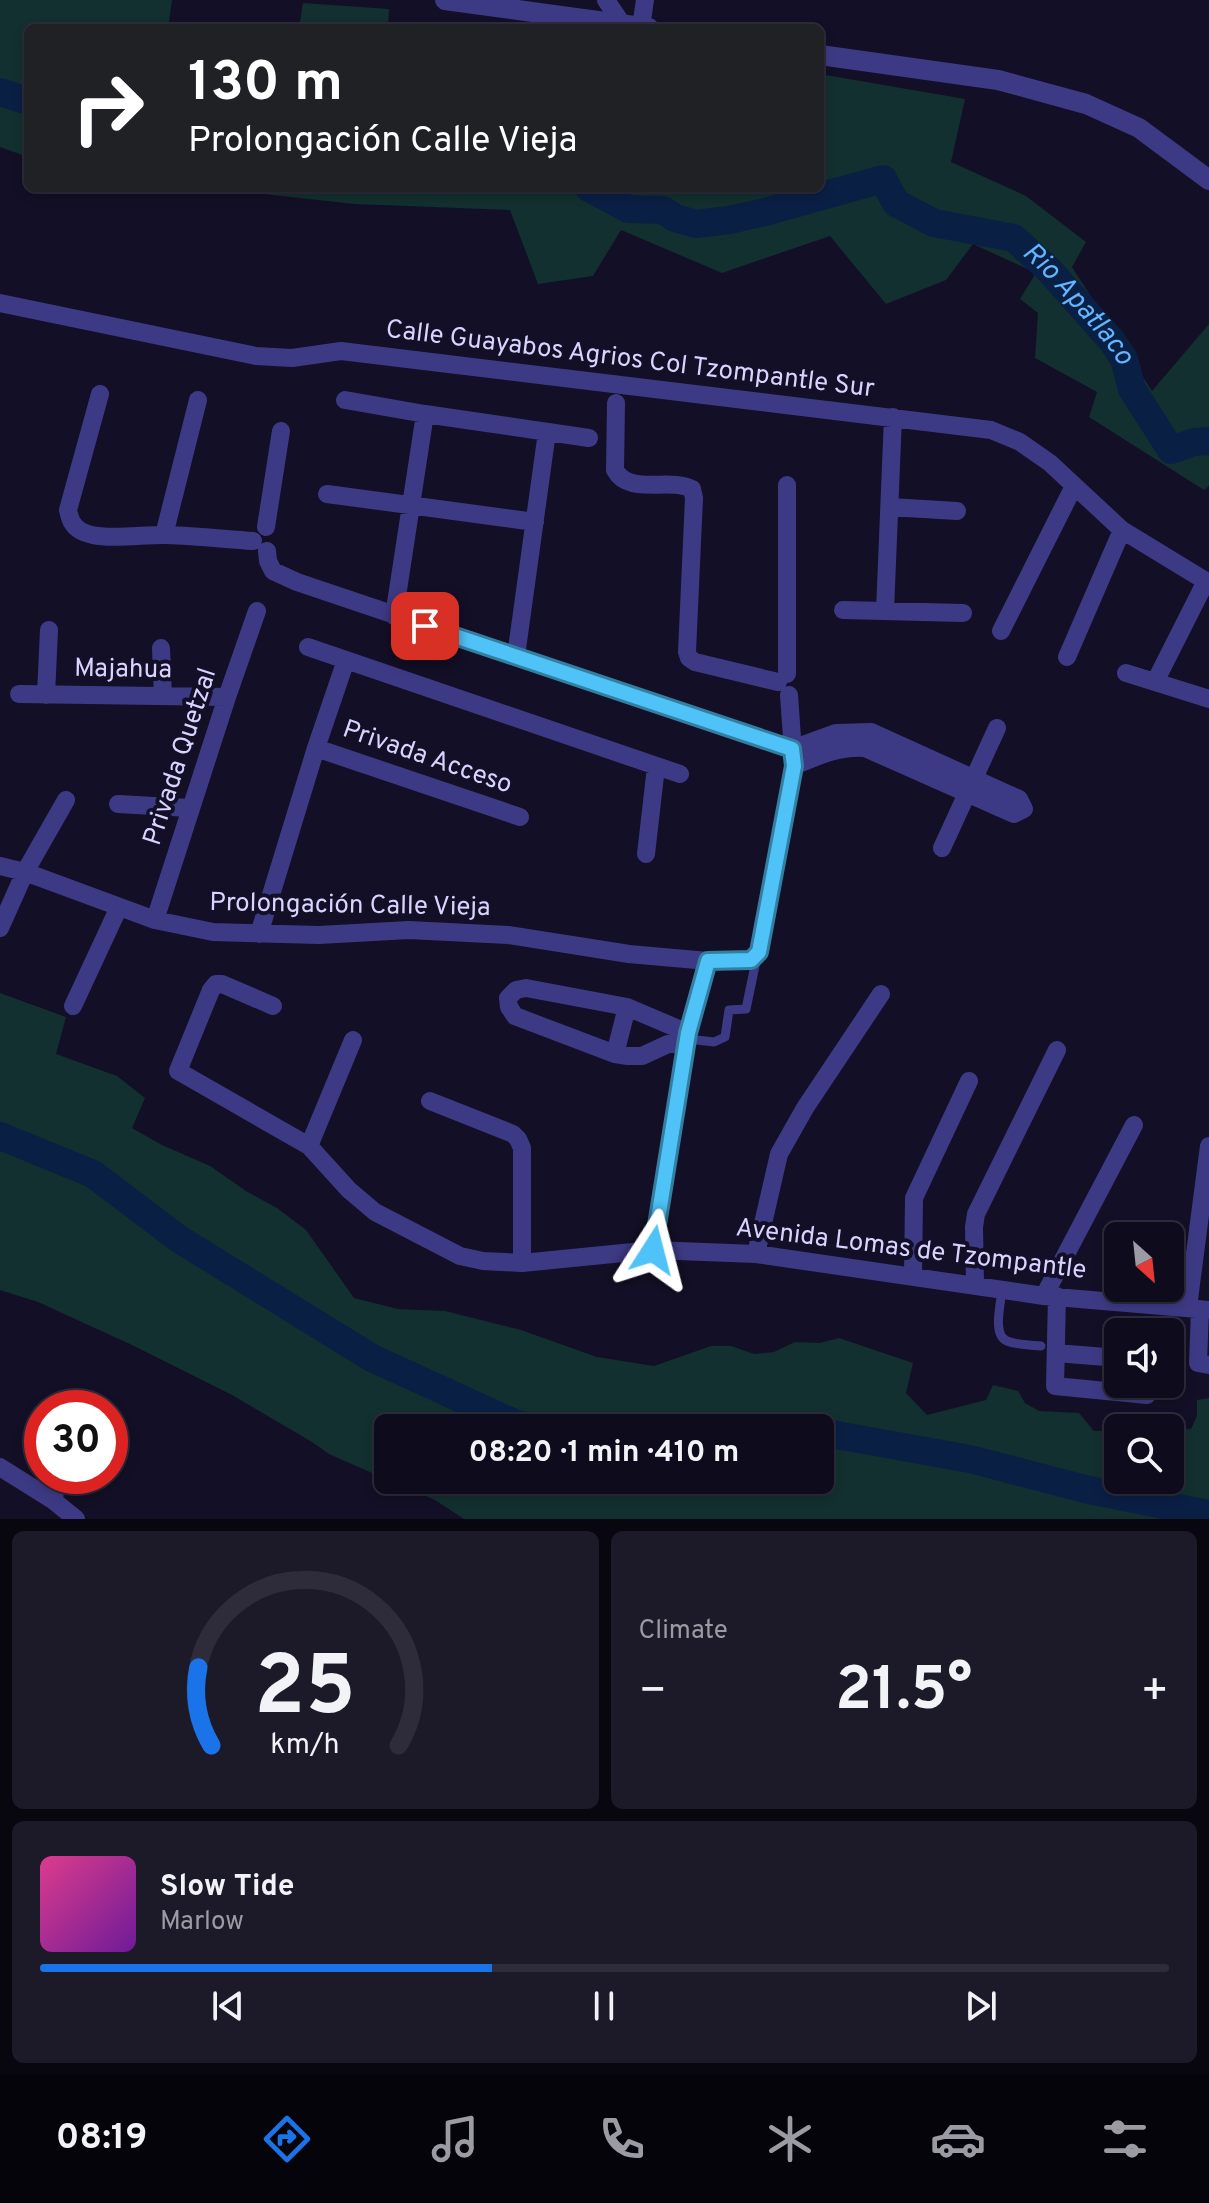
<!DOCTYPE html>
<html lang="en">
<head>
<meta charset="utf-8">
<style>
	:root { --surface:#0e0b1c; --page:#1c1929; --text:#f1f3f6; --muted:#9b9ba3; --line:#2e2b3b; --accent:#1a73e8 }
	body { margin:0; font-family:Overpass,sans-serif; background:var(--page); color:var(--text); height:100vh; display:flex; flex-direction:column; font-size:30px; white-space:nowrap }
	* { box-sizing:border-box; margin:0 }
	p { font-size:26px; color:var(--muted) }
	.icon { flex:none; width:44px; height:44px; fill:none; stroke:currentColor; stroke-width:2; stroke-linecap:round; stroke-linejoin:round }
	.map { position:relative; height:1519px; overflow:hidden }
	.sheet { display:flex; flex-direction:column; gap:12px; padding:12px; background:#08060f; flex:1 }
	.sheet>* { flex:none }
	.top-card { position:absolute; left:24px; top:24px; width:800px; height:168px; border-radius:12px; box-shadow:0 4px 12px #0003,0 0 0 2px var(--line); background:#202124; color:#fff; overflow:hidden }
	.needle { width:52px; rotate:153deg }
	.fabs { position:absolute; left:1104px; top:1222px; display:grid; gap:16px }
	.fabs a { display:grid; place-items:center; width:80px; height:80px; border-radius:12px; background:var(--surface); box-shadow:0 4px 12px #0003,0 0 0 2px var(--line); font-size:40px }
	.speed { position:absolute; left:24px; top:1390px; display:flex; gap:16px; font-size:40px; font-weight:700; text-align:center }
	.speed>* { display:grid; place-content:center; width:104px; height:104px; border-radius:50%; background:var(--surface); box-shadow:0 4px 12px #0003,0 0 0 2px var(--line); line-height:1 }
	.speed .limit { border:12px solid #d22; background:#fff; color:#111 }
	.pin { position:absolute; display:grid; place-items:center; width:68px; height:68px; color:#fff; margin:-34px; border-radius:16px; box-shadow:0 4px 12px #0006 }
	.me { position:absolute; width:88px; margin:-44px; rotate:9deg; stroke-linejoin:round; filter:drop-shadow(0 0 6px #0008) }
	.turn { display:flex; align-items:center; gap:28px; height:168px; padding:0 32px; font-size:36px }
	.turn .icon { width:104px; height:104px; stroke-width:2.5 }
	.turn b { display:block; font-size:56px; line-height:68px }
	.big { font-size:60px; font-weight:700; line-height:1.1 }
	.sheet .tile { flex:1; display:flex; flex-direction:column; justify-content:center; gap:12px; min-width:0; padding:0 28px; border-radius:12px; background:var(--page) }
	.sheet .dial { align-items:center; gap:0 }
	.dial svg { height:208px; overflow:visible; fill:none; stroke:var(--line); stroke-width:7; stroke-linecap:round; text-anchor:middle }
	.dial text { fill:var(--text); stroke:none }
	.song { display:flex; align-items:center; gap:24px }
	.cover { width:96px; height:96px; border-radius:12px; background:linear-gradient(135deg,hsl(330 70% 55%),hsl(280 70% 35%)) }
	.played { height:8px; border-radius:4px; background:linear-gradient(90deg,var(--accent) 40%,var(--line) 40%) }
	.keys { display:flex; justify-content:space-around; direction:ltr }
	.heat { display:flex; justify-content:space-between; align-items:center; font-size:44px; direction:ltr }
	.sheet .tiles { flex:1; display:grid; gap:12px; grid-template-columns:1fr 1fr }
	.tile:last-child { grid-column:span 2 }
	.trip { position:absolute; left:374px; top:1414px; width:460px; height:80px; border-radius:12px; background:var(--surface); box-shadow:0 4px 12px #0003,0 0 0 2px var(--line); font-weight:700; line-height:80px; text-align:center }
	.tabs { display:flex; height:128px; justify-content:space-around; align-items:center; background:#06040b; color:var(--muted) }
	.tabs .icon { width:56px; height:56px }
	.tabs .current { color:var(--accent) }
	.tabs b { font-size:36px; color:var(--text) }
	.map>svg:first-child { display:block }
</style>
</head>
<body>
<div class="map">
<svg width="1209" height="1519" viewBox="0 0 1209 1519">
	<rect width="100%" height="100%" fill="#130f26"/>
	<!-- green -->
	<path fill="#12302f" d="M0,0H172L168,28H28V157L0,147Z
		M303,3L389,9L388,28H299Z
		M820,74L965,99L951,162L1026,196L1086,242L1072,267L1152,391L1209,324V486L1204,490L1089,417L1097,392L1035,358L1038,313L1020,299L1036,273L973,244L946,280L886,304L830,236L722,273L621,230L593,276L538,284L510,210L355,204L208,188H820Z
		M0,993L66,1017L56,1054L117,1076L145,1098L132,1128L162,1145L210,1166L246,1191L277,1208L306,1230L354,1298L398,1309L445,1311L521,1330L597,1357L654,1366L711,1346H731L754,1354L774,1352L795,1342L820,1343L839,1338L913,1363L906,1393L927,1415L986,1400L993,1385L1018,1391L1025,1403L1039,1411L1079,1413L1094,1431H1118V1480H1170V1430L1191,1429L1197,1416V1400L1209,1398V1519H464L435,1500L389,1480H820V1428H388V1480L329,1454L312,1442L232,1395L132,1345L38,1302L0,1290Z"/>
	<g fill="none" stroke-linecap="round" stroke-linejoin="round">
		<!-- river -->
		<g stroke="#0a1f44" stroke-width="28">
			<path d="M0,92L28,101"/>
			<path id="s1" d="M589,188L628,209L663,210L675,218L696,224L729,220L765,212L883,179L896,203L934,223L1014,238L1049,270L1112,341L1124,359L1132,389L1171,450L1194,442L1209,441"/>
			<path d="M0,1136L93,1174L179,1239L372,1358L514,1423L532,1428"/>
			<path d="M820,1432L970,1459L1089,1490L1209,1514"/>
		</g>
		<!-- service -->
		<path stroke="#3d3a85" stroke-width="9" d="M688,1039L714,1042L725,1037L729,1010L746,1009L757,956
			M1002,1290C1001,1303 992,1335 1007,1341C1017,1345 1031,1345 1041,1346"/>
		<!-- minor -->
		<path stroke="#3d3a85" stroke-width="18" d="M606,0L622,24
			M641,27L645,0
			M0,303L256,356L292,358L341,351L991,430L1020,442L1050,463L1122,530L1209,583
			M100,394L68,510C70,519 72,526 81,531C101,542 143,534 167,535C196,536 224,539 253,541
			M345,400L425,414L589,438
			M616,403L615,470C629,496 669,477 692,489L694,498L687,652L689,658L695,662L778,682
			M787,485V674
			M327,494L535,522
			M890,507L957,511
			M266,527L281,431
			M164,535L198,400
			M267,551L268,561L273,571L297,582L792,749
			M843,610L963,613
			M885,611L893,417
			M394,616L425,414
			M1001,631L1074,486
			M308,647L680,774
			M161,648L163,696
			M516,656L547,432
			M1067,657L1122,530
			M1126,673L1209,699
			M1155,682L1206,581
			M19,694L227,697
			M46,695L49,630
			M316,748L520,817
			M792,749L836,733L871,732L1019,799L1024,809
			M794,766C818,756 839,746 865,748L1014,814L1024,809
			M118,804L190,808
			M942,848L997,728
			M646,854L656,767
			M0,866L25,872L155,920L213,932L319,935L409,930L508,935L629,954L708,961L751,960L759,952L794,766L789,695
			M155,920L227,697L257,611
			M0,928L25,872L66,800
			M259,934L316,748L346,660
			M73,1006L119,907
			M273,1006L222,984H216L211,990L178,1071L309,1146L349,1190L375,1212L460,1256L483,1261L522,1263L653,1250L756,1254L1044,1296L1209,1310
			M687,1043L668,1044L642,1056H628L615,1054L515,1016L509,1007L508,998L516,990L526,988L627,1007L688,1033
			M615,1054L627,1007
			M430,1101L513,1134L518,1139L522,1148V1263
			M309,1146L353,1040
			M653,1250L688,1033L708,961
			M756,1254L779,1154L805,1108L881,994
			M913,1277L914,1198L969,1081
			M975,1285L974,1227L976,1214L1057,1050
			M1044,1296L1134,1125
			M1057,1296L1055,1386L1147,1395
			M1188,1307L1209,1146
			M1200,1309L1198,1363L1209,1365
			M1056,1353L1118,1358
			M62,1408L63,1399
			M0,1467L54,1501L76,1519
			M54,1501L56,1476"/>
		<!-- tertiary -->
		<path stroke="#3d3a85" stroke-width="20" d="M445,0L649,28
			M820,55L998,80L1086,104L1139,128L1209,180"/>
	</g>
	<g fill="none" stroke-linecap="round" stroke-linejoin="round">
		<!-- route casing -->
		<g stroke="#337fa1" stroke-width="20">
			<path id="route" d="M425,626L792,749L794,766L759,952L751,960L708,961L688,1033L653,1250"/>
		</g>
		<!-- route -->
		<use href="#route" stroke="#4fc3f7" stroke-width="14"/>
	</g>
	<g text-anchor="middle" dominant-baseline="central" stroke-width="8" stroke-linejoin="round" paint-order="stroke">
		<!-- street labels -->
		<g font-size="26" fill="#d9d4ff" stroke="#130f26">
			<text transform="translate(630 360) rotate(7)">Calle Guayabos Agrios Col Tzompantle Sur</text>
			<text transform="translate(123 670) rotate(1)">Majahua</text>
			<text transform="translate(181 757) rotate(-72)">Privada Quetzal</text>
			<text transform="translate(427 758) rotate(19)">Privada Acceso</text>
			<text transform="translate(350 906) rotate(1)">Prolongación Calle Vieja</text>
			<text transform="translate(911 1250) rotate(7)">Avenida Lomas de Tzompantle</text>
		</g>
		<!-- water labels -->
		<g font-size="28" font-style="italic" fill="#62b6ff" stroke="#130f26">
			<text stroke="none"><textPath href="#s1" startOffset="552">Rio Apatlaco</textPath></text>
		</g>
	</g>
</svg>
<div class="fabs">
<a><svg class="needle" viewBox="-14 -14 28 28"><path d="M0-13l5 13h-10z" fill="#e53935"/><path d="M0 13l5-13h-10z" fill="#9b9ba3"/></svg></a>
<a><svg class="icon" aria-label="sound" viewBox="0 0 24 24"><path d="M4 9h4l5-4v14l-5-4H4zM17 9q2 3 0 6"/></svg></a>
<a><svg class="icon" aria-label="search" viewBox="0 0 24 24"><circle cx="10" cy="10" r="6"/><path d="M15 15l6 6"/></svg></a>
</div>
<div class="speed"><div class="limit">30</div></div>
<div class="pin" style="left:425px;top:626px;background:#d93025"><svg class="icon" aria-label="arrive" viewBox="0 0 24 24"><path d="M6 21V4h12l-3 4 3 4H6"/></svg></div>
<svg class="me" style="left:653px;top:1250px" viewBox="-20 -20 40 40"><path d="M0-17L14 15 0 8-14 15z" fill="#4fc3f7" stroke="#fff" stroke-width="4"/></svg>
<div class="trip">08:20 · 1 min · 410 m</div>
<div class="top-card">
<div class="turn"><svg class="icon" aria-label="right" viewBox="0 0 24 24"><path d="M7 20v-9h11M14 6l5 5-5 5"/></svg><div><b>130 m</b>Prolongación Calle Vieja</div></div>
</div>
</div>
<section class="sheet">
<div class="tiles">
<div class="tile dial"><svg viewBox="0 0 100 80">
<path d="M14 69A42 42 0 1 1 86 69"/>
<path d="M14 69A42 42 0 0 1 9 39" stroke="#1a73e8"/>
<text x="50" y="56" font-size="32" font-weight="700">25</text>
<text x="50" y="72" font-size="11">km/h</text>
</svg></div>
<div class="tile"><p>Climate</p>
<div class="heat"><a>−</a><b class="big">21.5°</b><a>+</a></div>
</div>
<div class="tile">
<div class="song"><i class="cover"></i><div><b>Slow Tide</b><p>Marlow</p></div></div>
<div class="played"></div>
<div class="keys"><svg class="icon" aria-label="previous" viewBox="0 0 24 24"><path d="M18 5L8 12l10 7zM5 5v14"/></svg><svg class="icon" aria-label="pause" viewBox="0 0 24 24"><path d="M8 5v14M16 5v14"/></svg><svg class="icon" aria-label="next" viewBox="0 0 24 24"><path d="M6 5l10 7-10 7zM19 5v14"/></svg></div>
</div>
</div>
</section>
<nav class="tabs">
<b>08:19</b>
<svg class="icon current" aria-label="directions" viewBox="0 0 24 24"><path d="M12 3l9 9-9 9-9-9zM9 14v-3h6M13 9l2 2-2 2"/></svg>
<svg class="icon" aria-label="music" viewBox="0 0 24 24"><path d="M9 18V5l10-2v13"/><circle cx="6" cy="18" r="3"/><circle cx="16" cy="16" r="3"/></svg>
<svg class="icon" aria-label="phone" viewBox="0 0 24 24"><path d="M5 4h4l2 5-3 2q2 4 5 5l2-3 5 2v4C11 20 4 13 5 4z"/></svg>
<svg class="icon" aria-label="climate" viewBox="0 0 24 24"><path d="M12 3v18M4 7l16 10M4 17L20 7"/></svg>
<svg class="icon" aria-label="car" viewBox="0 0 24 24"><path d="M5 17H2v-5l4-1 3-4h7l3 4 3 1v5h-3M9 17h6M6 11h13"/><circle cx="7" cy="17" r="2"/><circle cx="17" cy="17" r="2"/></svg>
<svg class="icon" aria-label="filters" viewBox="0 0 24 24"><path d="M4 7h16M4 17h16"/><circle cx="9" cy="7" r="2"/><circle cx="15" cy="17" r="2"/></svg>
</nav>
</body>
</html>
